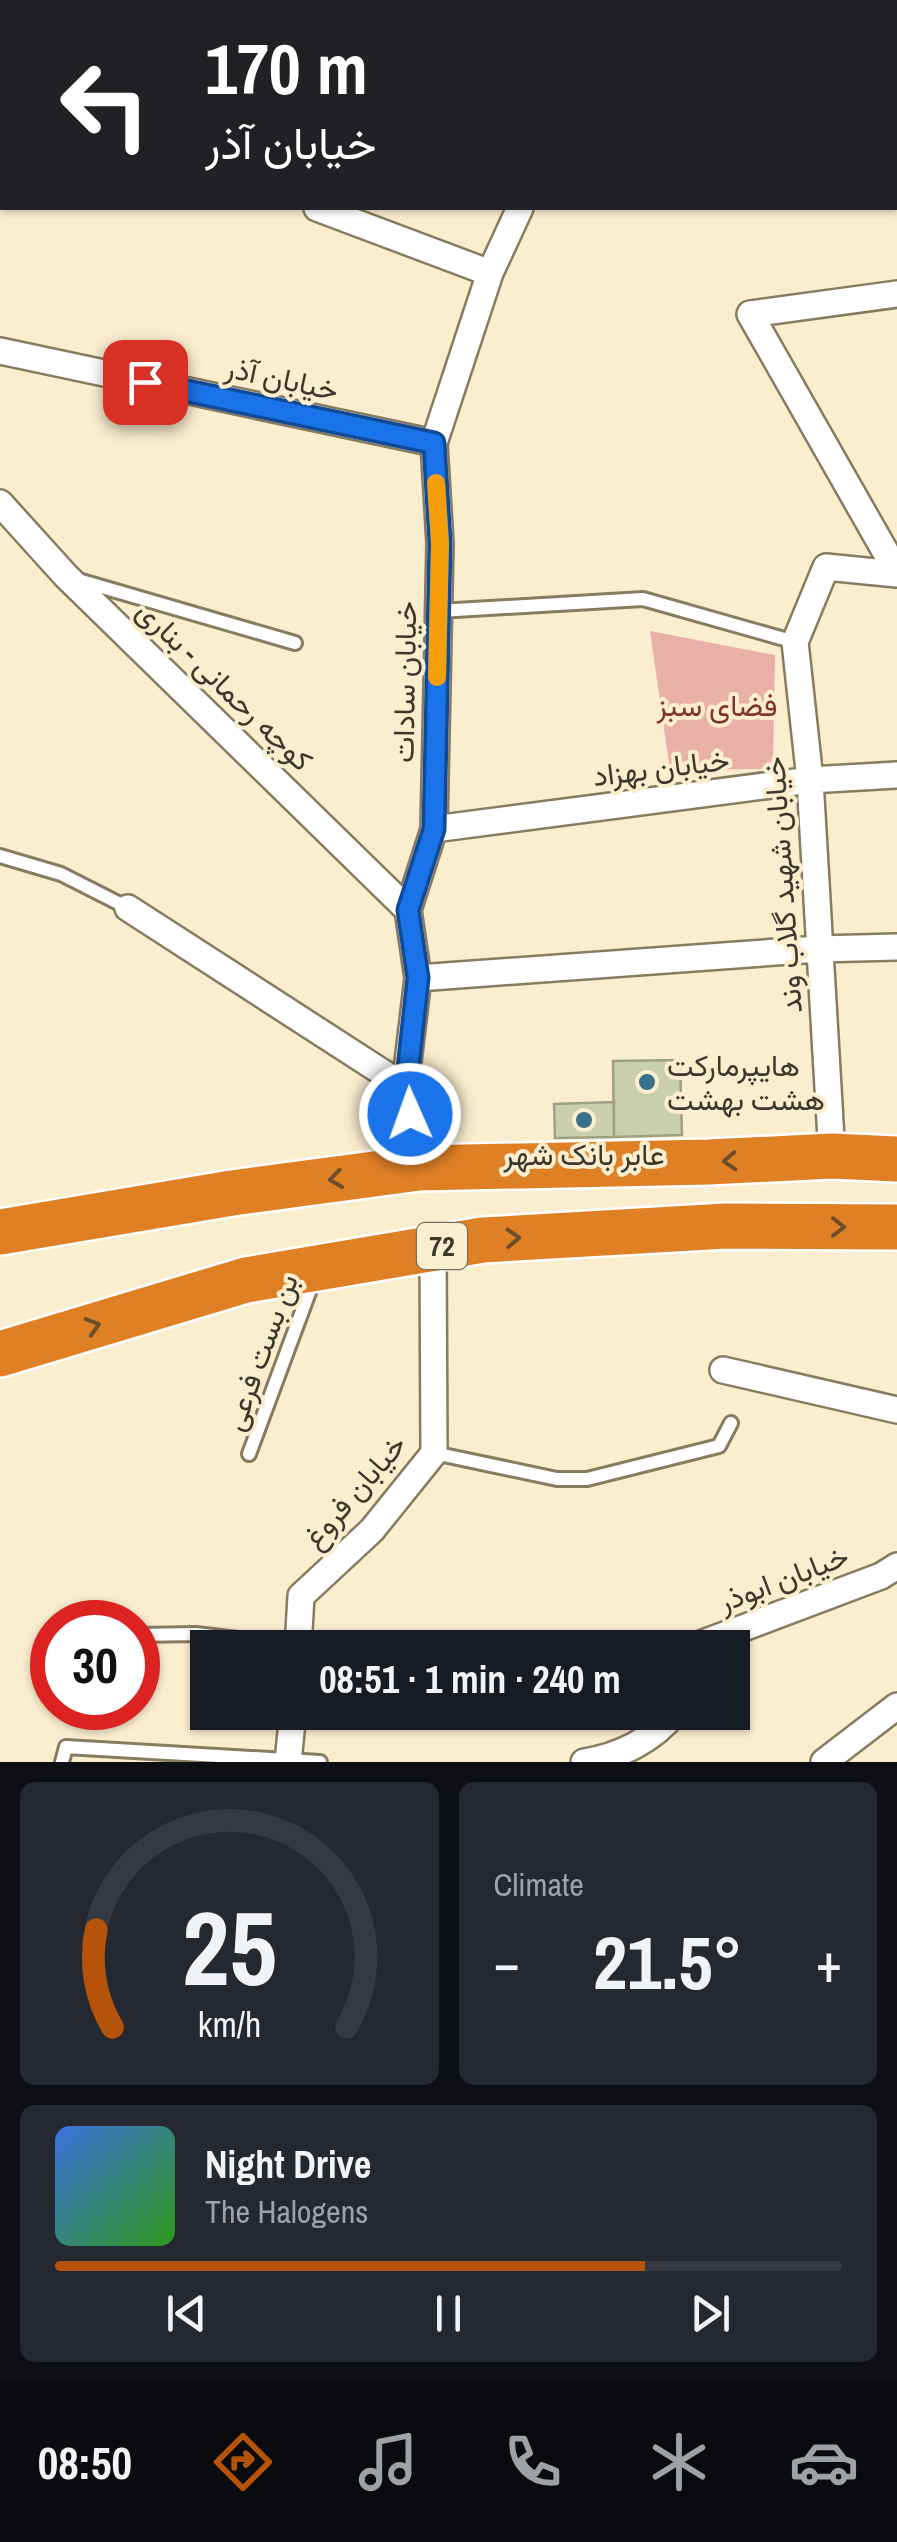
<!DOCTYPE html>
<html lang="en">
<head>
<meta charset="utf-8">
<style>
	:root { --surface:#171b24; --page:#242831; --text:#f1f3f6; --muted:#9ea1a6; --line:#363941; --accent:#b45309 }
	body { margin:0; font-family:"Archivo Narrow",Vazirmatn,sans-serif; background:var(--page); color:var(--text); height:100vh; display:flex; flex-direction:column; font-size:38px; white-space:nowrap }
	* { box-sizing:border-box; margin:0 }
	p { font-size:32px; color:var(--muted) }
	.icon { flex:none; width:55px; height:55px; fill:none; stroke:currentColor; stroke-width:2; stroke-linecap:round; stroke-linejoin:round }
	.map { position:relative; height:1762px; overflow:hidden }
	.side { display:flex; flex-direction:column; gap:20px; padding:20px; background:#0d0f14; flex:1 }
	.side>* { flex:none }
	.hud { position:absolute; left:0px; top:0px; width:898px; height:210px; box-shadow:0 2px 8px #0004; background:#202124; color:#fff; overflow:hidden }
	.speed { position:absolute; left:30px; top:1600px; display:flex; gap:20px; font-size:50px; font-weight:700; text-align:center }
	.speed>* { display:grid; place-content:center; width:130px; height:130px; border-radius:50%; background:var(--surface); box-shadow:0 2px 8px #0004; line-height:1 }
	.speed .limit { border:15px solid #d22; background:#fff; color:#111 }
	.pin { position:absolute; display:grid; place-items:center; width:85px; height:85px; color:#fff; margin:-42px; border-radius:20px; box-shadow:0 5px 15px #0006 }
	.me { position:absolute; width:110px; margin:-55px; rotate:358deg; stroke-linejoin:round; filter:drop-shadow(0 0 8px #0008) }
	.turn { display:flex; align-items:center; gap:35px; height:210px; padding:0 40px; font-size:45px }
	.turn .icon { width:130px; height:130px; stroke-width:2.5 }
	.turn b { display:block; font-size:70px; line-height:85px }
	.big { font-size:75px; font-weight:700; line-height:1.1 }
	.side .card { flex:1; display:flex; flex-direction:column; justify-content:center; gap:15px; min-width:0; padding:0 35px; border-radius:15px; background:var(--page) }
	.side .dial { align-items:center; gap:0 }
	.dial svg { height:260px; overflow:visible; fill:none; stroke:var(--line); stroke-width:7; stroke-linecap:round; text-anchor:middle }
	.dial text { fill:var(--text); stroke:none }
	.song { display:flex; align-items:center; gap:30px }
	.cover { width:120px; height:120px; border-radius:15px; background:linear-gradient(135deg,hsl(220 70% 55%),hsl(110 70% 35%)) }
	.played { height:10px; border-radius:5px; background:linear-gradient(90deg,var(--accent) 75%,var(--line) 75%) }
	.keys { display:flex; justify-content:space-around; direction:ltr }
	.heat { display:flex; justify-content:space-between; align-items:center; font-size:55px; direction:ltr }
	.side .tiles { flex:1; display:grid; gap:20px; grid-template-columns:1fr 1fr }
	.card:last-child { grid-column:span 2 }
	.trip { position:absolute; left:190px; top:1630px; width:560px; height:100px; border-radius:0px; background:var(--surface); box-shadow:0 2px 8px #0004; font-weight:700; line-height:100px; text-align:center }
	.menu { display:flex; height:160px; justify-content:space-around; align-items:center; background:#090b0e; color:var(--muted) }
	.menu .icon { width:70px; height:70px }
	.menu .selected { color:var(--accent) }
	.menu b { font-size:45px; color:var(--text) }
	.map>svg:first-child { display:block }
</style>
</head>
<body>
<div class="map">
<svg width="897" height="1762" viewBox="0 0 897 1762">
	<rect width="100%" height="100%" fill="#fbeecf"/>
	<!-- green -->
	<path fill="#e9b0a7" d="M650,631L775,655L773,769L670,770Z"/>
	<!-- building -->
	<path fill="#c9ceaf" stroke="#9ca283" stroke-width="2.5" d="M680,1060L682,1135L614,1137L613,1061Z
		M614,1102V1137L555,1138L554,1104Z"/>
	<g fill="none" stroke-linecap="round" stroke-linejoin="round">
		<!-- lane casing -->
		<g stroke="#887c60" stroke-width="18">
			<path id="lane" d="M78,580L295,643
				M439,611L643,599L795,642
				M0,856L61,874L128,908
				M434,1453L557,1479H587L719,1446L731,1423
				M249,1454L314,1279
				M138,1635L196,1634L298,1646
				M62,1762L66,1747L320,1762"/>
		</g>
		<!-- street casing -->
		<g stroke="#887c60" stroke-width="30">
			<path id="street" d="M459,0L466,2
				M607,2L608,0
				M317,208L490,273
				M897,294L750,314L897,572
				M0,351L434,443
				M0,503L66,576L408,910
				M434,829L810,780L897,775
				M128,908L405,1087
				M418,978L818,949L897,947
				M832,1156L810,780L795,642L826,567L897,574
				M419,1168L405,1087L418,978L408,910L434,829L440,543L434,443L490,273L520,208
				M723,1370L897,1410
				M298,1648L301,1596L372,1530L434,1453L433,1248
				M690,1648L881,1576L897,1566
				M288,1762L293,1712
				M584,1762C618,1757 654,1740 675,1712
				M824,1762L897,1706"/>
		</g>
		<!-- highway casing -->
		<g stroke="#fff" stroke-width="50">
			<path id="highway" d="M0,1232L232,1193L419,1168L709,1162L832,1156L897,1159
				M0,1354L246,1280L483,1240L726,1226L897,1227"/>
		</g>
		<!-- lane -->
		<use href="#lane" stroke="#fff" stroke-width="12"/>
		<!-- street -->
		<use href="#street" stroke="#fff" stroke-width="25"/>
		<!-- highway -->
		<use href="#highway" stroke="#e08025" stroke-width="45"/>
	</g>
	<!-- one-way arrows -->
	<defs><path id="oneway-chevron" d="M-2-3.5L2.5 0L-2 3.5" fill="none" stroke-width="1.6" stroke-linecap="round" stroke-linejoin="round" transform="scale(2.5)"/></defs>
	<g stroke="#6e4e2a">
		<use href="#oneway-chevron" transform="translate(730 1161) rotate(177)"/>
		<use href="#oneway-chevron" transform="translate(336 1179) rotate(172)"/>
		<use href="#oneway-chevron" transform="translate(838 1227)"/>
		<use href="#oneway-chevron" transform="translate(513 1238) rotate(-3)"/>
		<use href="#oneway-chevron" transform="translate(93 1326) rotate(-17)"/>
	</g>
	<g fill="none" stroke-linecap="round" stroke-linejoin="round">
		<!-- route casing -->
		<g stroke="#114b97" stroke-width="25">
			<path id="route" d="M145,382L434,443L440,543L434,829L408,910L418,978L406,1087L410,1114"/>
		</g>
		<!-- route -->
		<use href="#route" stroke="#1a73e8" stroke-width="18"/>
		<!-- slow -->
		<path stroke="#f59e0b" stroke-width="18" d="M436,483L440,543L437,677"/>
	</g>
	<!-- markers -->
	<g fill="#38718a" stroke="#fbeecf" stroke-width="4">
		<circle cx="647" cy="1082" r="10"/>
		<circle cx="584" cy="1120" r="10"/>
	</g>
	<g text-anchor="middle" dominant-baseline="central" stroke-width="8" stroke-linejoin="round" paint-order="stroke">
		<!-- shield labels -->
		<rect fill="#fbeecf" stroke="#766f5d" stroke-width="2.5" x="417" y="1223" width="50" height="46" rx="8"/>
		<g font-size="28" font-weight="bold" fill="#3d382c">
			<text x="442" y="1246">72</text>
		</g>
		<!-- street labels -->
		<g font-size="30" fill="#3d382c" stroke="#fbeecf">
			<text transform="translate(282 378) rotate(12)">خیابان آذر</text>
			<text transform="translate(404 682) rotate(-89)">خیابان سادات</text>
			<text transform="translate(225 685) rotate(44)">کوچه رحمانی - بناری</text>
			<text transform="translate(661 767) rotate(-7)">خیابان بهزاد</text>
			<text transform="translate(782 885) rotate(-94)">خیابان شهید گلاب وند</text>
			<text transform="translate(260 1352) rotate(-70)">بن بست فرعی</text>
			<text transform="translate(354 1491) rotate(-49)">خیابان فروغ</text>
			<text transform="translate(783 1578) rotate(-21)">خیابان ابوذر</text>
		</g>
		<!-- park labels -->
		<g font-size="30" fill="#81342a" stroke="#fbeecf">
			<text x="717" y="705">فضای سبز</text>
		</g>
		<!-- poi labels -->
		<g font-size="30" fill="#3d382c" stroke="#fbeecf" text-anchor="start">
			<text x="667" y="1065">هایپرمارکت<tspan x="667" dy="34">هشت بهشت</tspan></text>
			<text x="584" y="1154" text-anchor="middle">عابر بانک شهر</text>
		</g>
	</g>
</svg>
<div class="speed"><div class="limit">30</div></div>
<div class="pin" style="left:145px;top:382px;background:#d93025"><svg class="icon" aria-label="arrive" viewBox="0 0 24 24"><path d="M6 21V4h12l-3 4 3 4H6"/></svg></div>
<svg class="me" style="left:410px;top:1114px" viewBox="-20 -20 40 40"><circle r="17" fill="#1a73e8" stroke="#fff" stroke-width="3"/><path d="M0-11L8 9 0 5-8 9z" fill="#fff"/></svg>
<div class="trip">08:51 · 1 min · 240 m</div>
<div class="hud">
<div class="turn"><svg class="icon" aria-label="left" viewBox="0 0 24 24"><path d="M17 20v-9H6M10 6l-5 5 5 5"/></svg><div><b>170 m</b>خیابان آذر</div></div>
</div>
</div>
<section class="side">
<div class="tiles">
<div class="card dial"><svg viewBox="0 0 100 80">
<path d="M14 69A42 42 0 1 1 86 69"/>
<path d="M14 69A42 42 0 0 1 9 39" stroke="#b45309"/>
<text x="50" y="56" font-size="32" font-weight="700">25</text>
<text x="50" y="72" font-size="11">km/h</text>
</svg></div>
<div class="card"><p>Climate</p>
<div class="heat"><a>−</a><b class="big">21.5°</b><a>+</a></div>
</div>
<div class="card">
<div class="song"><i class="cover"></i><div><b>Night Drive</b><p>The Halogens</p></div></div>
<div class="played"></div>
<div class="keys"><svg class="icon" aria-label="previous" viewBox="0 0 24 24"><path d="M18 5L8 12l10 7zM5 5v14"/></svg><svg class="icon" aria-label="pause" viewBox="0 0 24 24"><path d="M8 5v14M16 5v14"/></svg><svg class="icon" aria-label="next" viewBox="0 0 24 24"><path d="M6 5l10 7-10 7zM19 5v14"/></svg></div>
</div>
</div>
</section>
<nav class="menu">
<b>08:50</b>
<svg class="icon selected" aria-label="directions" viewBox="0 0 24 24"><path d="M12 3l9 9-9 9-9-9zM9 14v-3h6M13 9l2 2-2 2"/></svg>
<svg class="icon" aria-label="music" viewBox="0 0 24 24"><path d="M9 18V5l10-2v13"/><circle cx="6" cy="18" r="3"/><circle cx="16" cy="16" r="3"/></svg>
<svg class="icon" aria-label="phone" viewBox="0 0 24 24"><path d="M5 4h4l2 5-3 2q2 4 5 5l2-3 5 2v4C11 20 4 13 5 4z"/></svg>
<svg class="icon" aria-label="climate" viewBox="0 0 24 24"><path d="M12 3v18M4 7l16 10M4 17L20 7"/></svg>
<svg class="icon" aria-label="car" viewBox="0 0 24 24"><path d="M5 17H2v-5l4-1 3-4h7l3 4 3 1v5h-3M9 17h6M6 11h13"/><circle cx="7" cy="17" r="2"/><circle cx="17" cy="17" r="2"/></svg>
</nav>
</body>
</html>
